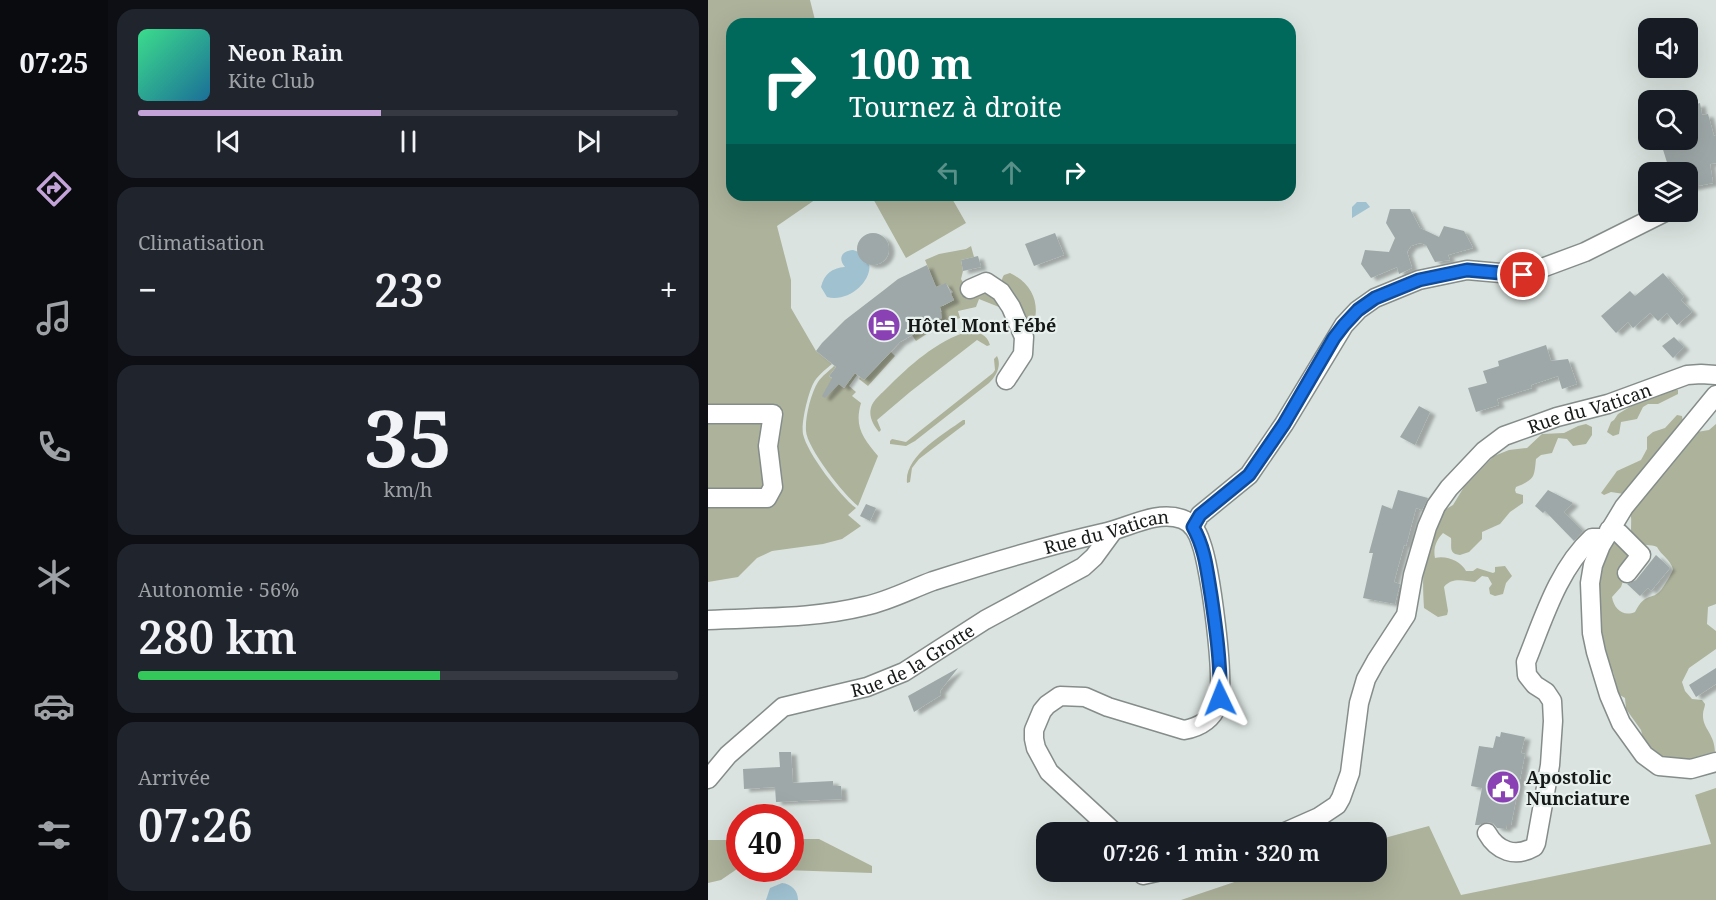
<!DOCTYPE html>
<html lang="fr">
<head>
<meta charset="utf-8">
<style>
	:root { --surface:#171b24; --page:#20242c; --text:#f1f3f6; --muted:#9ea1a6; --line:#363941; --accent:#c3a3d8 }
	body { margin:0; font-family:"Noto Serif",serif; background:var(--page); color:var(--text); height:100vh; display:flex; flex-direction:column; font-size:22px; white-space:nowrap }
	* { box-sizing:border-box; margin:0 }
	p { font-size:20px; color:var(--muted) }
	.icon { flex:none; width:33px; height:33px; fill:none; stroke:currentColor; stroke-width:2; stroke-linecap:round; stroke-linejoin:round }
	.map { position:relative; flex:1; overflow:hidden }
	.details { display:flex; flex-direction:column; gap:9px; padding:9px; background:#0d0f14; width:600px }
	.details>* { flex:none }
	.guide { position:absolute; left:18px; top:18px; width:570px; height:183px; border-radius:18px; box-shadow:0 6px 24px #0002; background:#00695c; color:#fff; overflow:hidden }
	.controls { position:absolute; left:930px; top:18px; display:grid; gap:12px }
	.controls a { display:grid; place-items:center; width:60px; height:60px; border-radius:12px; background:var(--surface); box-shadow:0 6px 24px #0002; font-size:30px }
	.speed { position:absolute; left:18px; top:804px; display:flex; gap:12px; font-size:30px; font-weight:700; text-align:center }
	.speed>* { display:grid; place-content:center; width:78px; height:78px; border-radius:50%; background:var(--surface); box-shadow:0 6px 24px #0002; line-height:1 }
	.speed .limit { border:9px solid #d22; background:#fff; color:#111 }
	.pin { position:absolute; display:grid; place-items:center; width:51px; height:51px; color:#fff; margin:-26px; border:3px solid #fff; border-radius:50%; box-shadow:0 2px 6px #0007 }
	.me { position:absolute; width:66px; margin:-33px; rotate:358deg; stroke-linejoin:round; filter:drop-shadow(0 0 4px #0008) }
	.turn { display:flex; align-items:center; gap:21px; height:126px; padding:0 24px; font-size:27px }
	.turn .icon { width:78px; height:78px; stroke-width:2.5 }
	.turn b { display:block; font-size:42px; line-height:51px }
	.lanes { display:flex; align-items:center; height:57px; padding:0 24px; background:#0003; justify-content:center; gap:30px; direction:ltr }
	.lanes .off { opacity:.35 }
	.big { font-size:45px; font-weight:600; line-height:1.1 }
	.details .tile { flex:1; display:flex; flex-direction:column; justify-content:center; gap:9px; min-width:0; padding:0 21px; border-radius:18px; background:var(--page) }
	.details .dial { align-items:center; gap:0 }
	.dial b { font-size:78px; line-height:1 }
	.song { display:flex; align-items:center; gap:18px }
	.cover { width:72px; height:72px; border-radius:9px; background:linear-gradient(135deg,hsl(150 70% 55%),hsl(200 70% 35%)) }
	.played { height:6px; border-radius:3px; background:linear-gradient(90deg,var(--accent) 45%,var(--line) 45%) }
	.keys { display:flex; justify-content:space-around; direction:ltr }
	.heat { display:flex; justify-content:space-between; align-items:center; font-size:33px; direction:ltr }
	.charge { height:9px; border-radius:4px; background:linear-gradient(90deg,#34c759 56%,var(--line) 0) }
	.trip { position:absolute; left:328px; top:822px; width:351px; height:60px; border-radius:18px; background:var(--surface); box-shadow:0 6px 24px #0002; font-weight:600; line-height:60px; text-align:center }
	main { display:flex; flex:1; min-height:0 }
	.menu { display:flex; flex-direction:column; width:108px; justify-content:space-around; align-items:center; background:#090b0e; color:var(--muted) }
	.menu .icon { width:42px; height:42px }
	.menu .current { color:var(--accent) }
	.menu b { font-size:27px; color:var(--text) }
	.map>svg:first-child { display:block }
</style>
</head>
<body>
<main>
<nav class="menu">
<b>07:25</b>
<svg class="icon current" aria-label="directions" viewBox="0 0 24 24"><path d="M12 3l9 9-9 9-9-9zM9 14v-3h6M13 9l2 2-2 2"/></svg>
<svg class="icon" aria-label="music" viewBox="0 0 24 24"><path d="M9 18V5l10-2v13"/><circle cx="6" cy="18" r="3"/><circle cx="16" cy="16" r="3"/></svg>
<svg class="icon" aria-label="phone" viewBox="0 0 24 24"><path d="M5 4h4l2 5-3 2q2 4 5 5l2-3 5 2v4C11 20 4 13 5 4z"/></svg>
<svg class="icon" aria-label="climate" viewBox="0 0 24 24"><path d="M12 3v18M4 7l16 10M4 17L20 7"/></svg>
<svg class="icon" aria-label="car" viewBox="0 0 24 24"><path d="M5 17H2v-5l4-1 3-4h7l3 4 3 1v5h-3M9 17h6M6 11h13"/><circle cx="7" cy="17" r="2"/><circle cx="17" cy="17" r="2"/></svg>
<svg class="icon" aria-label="filters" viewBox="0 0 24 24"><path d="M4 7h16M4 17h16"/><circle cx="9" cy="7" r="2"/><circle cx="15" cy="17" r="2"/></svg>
</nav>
<section class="details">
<div class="tile">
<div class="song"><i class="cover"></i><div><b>Neon Rain</b><p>Kite Club</p></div></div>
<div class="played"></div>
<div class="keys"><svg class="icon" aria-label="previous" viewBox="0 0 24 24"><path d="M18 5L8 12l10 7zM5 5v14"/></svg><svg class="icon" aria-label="pause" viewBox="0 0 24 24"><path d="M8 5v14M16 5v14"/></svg><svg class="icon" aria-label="next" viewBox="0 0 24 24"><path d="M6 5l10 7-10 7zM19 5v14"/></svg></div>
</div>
<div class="tile"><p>Climatisation</p>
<div class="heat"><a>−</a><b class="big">23°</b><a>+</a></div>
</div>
<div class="tile dial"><b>35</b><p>km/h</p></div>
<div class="tile"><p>Autonomie · 56%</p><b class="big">280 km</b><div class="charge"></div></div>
<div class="tile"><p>Arrivée</p><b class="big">07:26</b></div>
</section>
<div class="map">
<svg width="1008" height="900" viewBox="0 0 1008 900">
	<defs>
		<filter id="shadow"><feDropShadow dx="5.5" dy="3" stdDeviation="1.5" flood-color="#0004"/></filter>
	</defs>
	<rect width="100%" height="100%" fill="#dae3df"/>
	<!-- green -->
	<path fill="#adb29b" d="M0,0H102L108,24H24V195H114L69,226L83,280V308L108,351L124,364C117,370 109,376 105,384C100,394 93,423 95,434C99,453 132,496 148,508L140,515L153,526L134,539L115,544L64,551L49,558L30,577L0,582Z
		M163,195H242L258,223L198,258Z
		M263,246L266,257L253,260L255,271L253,279L262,296L275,293L294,300L291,307L271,299L268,307L250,311L252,318L232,325L208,341L204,335L234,312L231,305L235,306L246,300L243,294L245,292L238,284L228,287L217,260L231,254L258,249Z
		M302,273C329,286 334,311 321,336C321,331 321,326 319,321C314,307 286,289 296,275Z
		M261,331C270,332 279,334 282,345L279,346L269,340L202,392L169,420L173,430L171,432C164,424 159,413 165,403C168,398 174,393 178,389C201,366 228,341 261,331Z
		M183,352L187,356L160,386L151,379L152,377L156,380Z
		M289,356C294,366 288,376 281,383L207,441L198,446L182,444V441L184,439L198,442L285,373L287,370L286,359Z
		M126,366L128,367L121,376L136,388L147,373L149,375L141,386L148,392L144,396L153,403C146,427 155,438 170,456L150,506C136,495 99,448 98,431C97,417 103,393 110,382C114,376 121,371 126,366Z
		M967,390H970V394L950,404H940L935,407L929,419L913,422L911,434L905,436L899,432L903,422L906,420L910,414L925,405Z
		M969,415L974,416L975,423L989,432L1001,430L1008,424V604L1000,607L999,624L1008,631V649L981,668L974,682L977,691L984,699L994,700L997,704C997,707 995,710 995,714C994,730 1008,733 1007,756L1001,759L957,762L937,746L933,730L918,709L917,698L910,694L905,688L907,679L905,672L896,663L881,602L904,539L924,555L913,587L904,597C906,609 915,617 927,612C938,591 944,601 953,590C955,588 965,572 965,569C962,559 953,555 949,547C943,544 935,546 930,543C920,536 924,527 923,517C922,510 918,502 916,494L903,492L896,495L893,493L909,471L933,460L939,449V437L945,432L957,428Z
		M255,420H257V424L211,459L204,468L202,482L199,483C196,456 236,434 255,420Z
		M878,424L884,427V435L878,444L865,446L859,439L850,438L844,453L833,455L828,459C826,478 827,479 808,487L807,490L808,493L815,495V503L802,512L792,524L774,532V539L761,552L752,555C740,554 744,546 743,538L735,533C728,540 725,549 727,558C738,555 753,561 758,571H765L769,568L785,573L787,572V567L797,566L804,576L798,583L795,594L787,596L782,594L781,588L784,584L780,577L774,576L767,582C756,581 744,577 736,587L740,611L739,615L730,617L716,608C715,590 714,570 718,551C721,543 726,538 729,530C731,525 731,518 733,512L745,505L756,487L786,456L801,450L819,448L834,434L856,433L870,426Z
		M1008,788V900H473L556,872H669V840L721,826L753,895L1003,844L987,795Z
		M83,839H111L164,866V873L48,869L82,868Z
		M0,840H31L32,867L13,880L0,883Z"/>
	<!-- water -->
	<path fill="#9fc1d0" d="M649,202H658L662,207L644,218V207Z
		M145,250C182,260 149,305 119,297L113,287C116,274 124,268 137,267C130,259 133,251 145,250Z
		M74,883C83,884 90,890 90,900H58L62,888Z"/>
	<!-- building -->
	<path fill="#9fa8a8" filter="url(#shadow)" d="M992,103L994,115L1000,114L1006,136L1008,135V163L1002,164L1005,183L980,188V172H962L952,140H980V107Z
		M682,209H702L712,228L731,237L736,226L756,231L765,248L740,255L742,260L727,262L718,245L712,243L703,246L699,252L704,268L691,274L689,267L663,278L653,264L657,250L681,252L687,238L678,223Z
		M149 249a16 16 0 1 1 32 0a16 16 0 1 1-32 0Z
		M347,233L356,255L326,266L317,244Z
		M270,256L273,267L255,271L253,260Z
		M219,265L228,287L238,283L246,300L232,307L234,318L192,342L156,380L147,373L136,388L131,384L117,398L114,396L124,378L121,376L128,367L108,351L114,343L137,320L176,290L190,279Z
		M955,273L976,297L973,300L984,312L969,325L959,313L950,321L942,313L925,328L920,322L908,333L893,316L922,291L927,296Z
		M966,337L976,347L965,358L954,346Z
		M838,345L843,361L860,359L869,384L854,389L850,376L823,385L824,388L789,399L791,405L768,412L760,388L779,383L775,371L791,366L790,361Z
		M711,406L722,412L707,445L692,437Z
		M690,490L720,498L714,510L708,508L698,546L696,545L686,582L692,584L687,604L655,598L665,553H661L674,505L684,509Z
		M840,490L865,503L856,512L875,531L866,541L837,511L835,513L827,506Z
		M158,504L168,508L162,521L152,516Z
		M948,555L962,568L943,591L940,588L932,596L919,584L928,580Z
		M250,668L232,691L233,695L206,712L200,696Z
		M1008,668V684L988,697L981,685Z
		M793,732L817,737L813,753L817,754L803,825H799L798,829L789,828L785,823L779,822L771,825H767L774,788L763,786L771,746L785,748L788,736L792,737Z
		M71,752H83L85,783L125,781V786H133L134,799L68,802L67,787L36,789L35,769L72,767Z"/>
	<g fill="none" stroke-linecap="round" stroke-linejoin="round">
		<!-- minor casing -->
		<g stroke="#858d8a" stroke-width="21">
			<g id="minor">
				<path d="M262,289L278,282L293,292L303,307L316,337L315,354L298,380"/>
				<path d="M1008,395L916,507L893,545L885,565L882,583L884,633L888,652L901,695L913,723L936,755L951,766L983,769L1008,762"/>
				<path d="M0,414H65L60,446L65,487L59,498H0"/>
				<path d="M485,527L492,515L541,475L576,424L636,325L650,310L667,298L711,280L759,270L815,275L877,252L957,212"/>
				<path d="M901,530L911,533L933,555L919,573"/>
				<path id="s1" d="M0,620C54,617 104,619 157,606C181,601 203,589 225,581C281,563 338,546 395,533C420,528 448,510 474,519C485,523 490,533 493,543C502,567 518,683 510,704C504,720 492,727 476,730L400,707L377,697L352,696L339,705L334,711L326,730V739L328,748L341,772L406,832"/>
				<path id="s2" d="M0,779L20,755L75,707L159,687L196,672L277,620L375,567L386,557L405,531"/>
				<path id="s3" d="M577,832L611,817L629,805L633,798L642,773L651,703L658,679L668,661L698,615L705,575L719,527L728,506L741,488L776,451L796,436L849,417L900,404L979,375L993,374L1008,375"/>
				<path d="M779,833C789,851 807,858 826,847L828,843L842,765L845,721L844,701L838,692L827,685L819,675L818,662C835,620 850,569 884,538H897"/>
				<path d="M435,875L449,872"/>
			</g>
		</g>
		<!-- minor -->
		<use href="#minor" stroke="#fff" stroke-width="18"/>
	</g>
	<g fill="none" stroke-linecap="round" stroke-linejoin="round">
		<!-- route casing -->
		<g stroke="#114b97" stroke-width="15">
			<path id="route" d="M512,698C513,664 508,629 503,595C499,571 497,548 485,527L492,515L541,475L576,424L626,338L636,325L650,310L667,298L711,280L759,270L815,275"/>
		</g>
		<!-- route -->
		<use href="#route" stroke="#1a73e8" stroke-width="10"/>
	</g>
	<!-- icons -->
	<defs>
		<g id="hotel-disc" transform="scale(1.725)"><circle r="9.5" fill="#8a41b4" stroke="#e7f0ed"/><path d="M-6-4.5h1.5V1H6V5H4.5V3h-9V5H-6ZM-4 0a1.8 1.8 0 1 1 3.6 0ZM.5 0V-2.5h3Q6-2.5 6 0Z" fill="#fff"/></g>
		<g id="civic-disc" transform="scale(1.725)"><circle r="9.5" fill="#8a41b4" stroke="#e7f0ed"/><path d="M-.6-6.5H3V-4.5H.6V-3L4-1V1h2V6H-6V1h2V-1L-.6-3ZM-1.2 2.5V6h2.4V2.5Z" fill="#fff"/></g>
	</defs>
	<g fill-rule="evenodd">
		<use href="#hotel-disc" x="176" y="325"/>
		<use href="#civic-disc" x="795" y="787"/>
	</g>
	<g text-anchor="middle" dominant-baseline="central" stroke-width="4.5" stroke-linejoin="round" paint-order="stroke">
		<!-- poi labels -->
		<g font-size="18" font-weight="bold" fill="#151917" stroke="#e7f0ed" text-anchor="start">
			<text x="199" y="325">Hôtel Mont Fébé</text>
			<text x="818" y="777">Apostolic<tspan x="818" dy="21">Nunciature</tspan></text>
		</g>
		<!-- street labels -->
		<g font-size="18" fill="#151917" stroke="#e7f0ed">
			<text stroke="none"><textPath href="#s3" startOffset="566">Rue du Vatican</textPath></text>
			<text stroke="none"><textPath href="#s1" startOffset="411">Rue du Vatican</textPath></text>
			<text stroke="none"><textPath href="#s2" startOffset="243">Rue de la Grotte</textPath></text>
		</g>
	</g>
</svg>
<div class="controls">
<a><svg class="icon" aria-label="sound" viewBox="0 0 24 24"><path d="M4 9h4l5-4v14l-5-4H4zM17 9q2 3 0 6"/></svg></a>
<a><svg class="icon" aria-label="search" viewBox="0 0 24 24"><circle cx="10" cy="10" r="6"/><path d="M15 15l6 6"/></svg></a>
<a><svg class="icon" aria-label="layers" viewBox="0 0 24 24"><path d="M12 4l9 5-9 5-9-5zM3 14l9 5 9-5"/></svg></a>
</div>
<div class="speed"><div class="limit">40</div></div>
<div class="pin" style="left:815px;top:275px;background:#d93025"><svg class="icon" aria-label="arrive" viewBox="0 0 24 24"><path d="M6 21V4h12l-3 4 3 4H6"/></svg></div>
<svg class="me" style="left:512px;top:698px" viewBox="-20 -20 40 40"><path d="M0-17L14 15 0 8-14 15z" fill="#1a73e8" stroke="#fff" stroke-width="4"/></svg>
<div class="trip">07:26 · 1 min · 320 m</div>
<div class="guide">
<div class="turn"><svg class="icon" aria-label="right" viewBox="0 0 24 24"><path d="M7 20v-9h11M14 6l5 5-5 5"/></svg><div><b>100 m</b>Tournez à droite</div></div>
<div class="lanes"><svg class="icon off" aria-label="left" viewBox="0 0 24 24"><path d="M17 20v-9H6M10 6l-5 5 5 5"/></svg><svg class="icon off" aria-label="ahead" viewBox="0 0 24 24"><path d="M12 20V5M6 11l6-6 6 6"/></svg><svg class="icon" aria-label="right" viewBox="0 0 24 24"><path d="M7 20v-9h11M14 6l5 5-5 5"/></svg></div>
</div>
</div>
</main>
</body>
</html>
